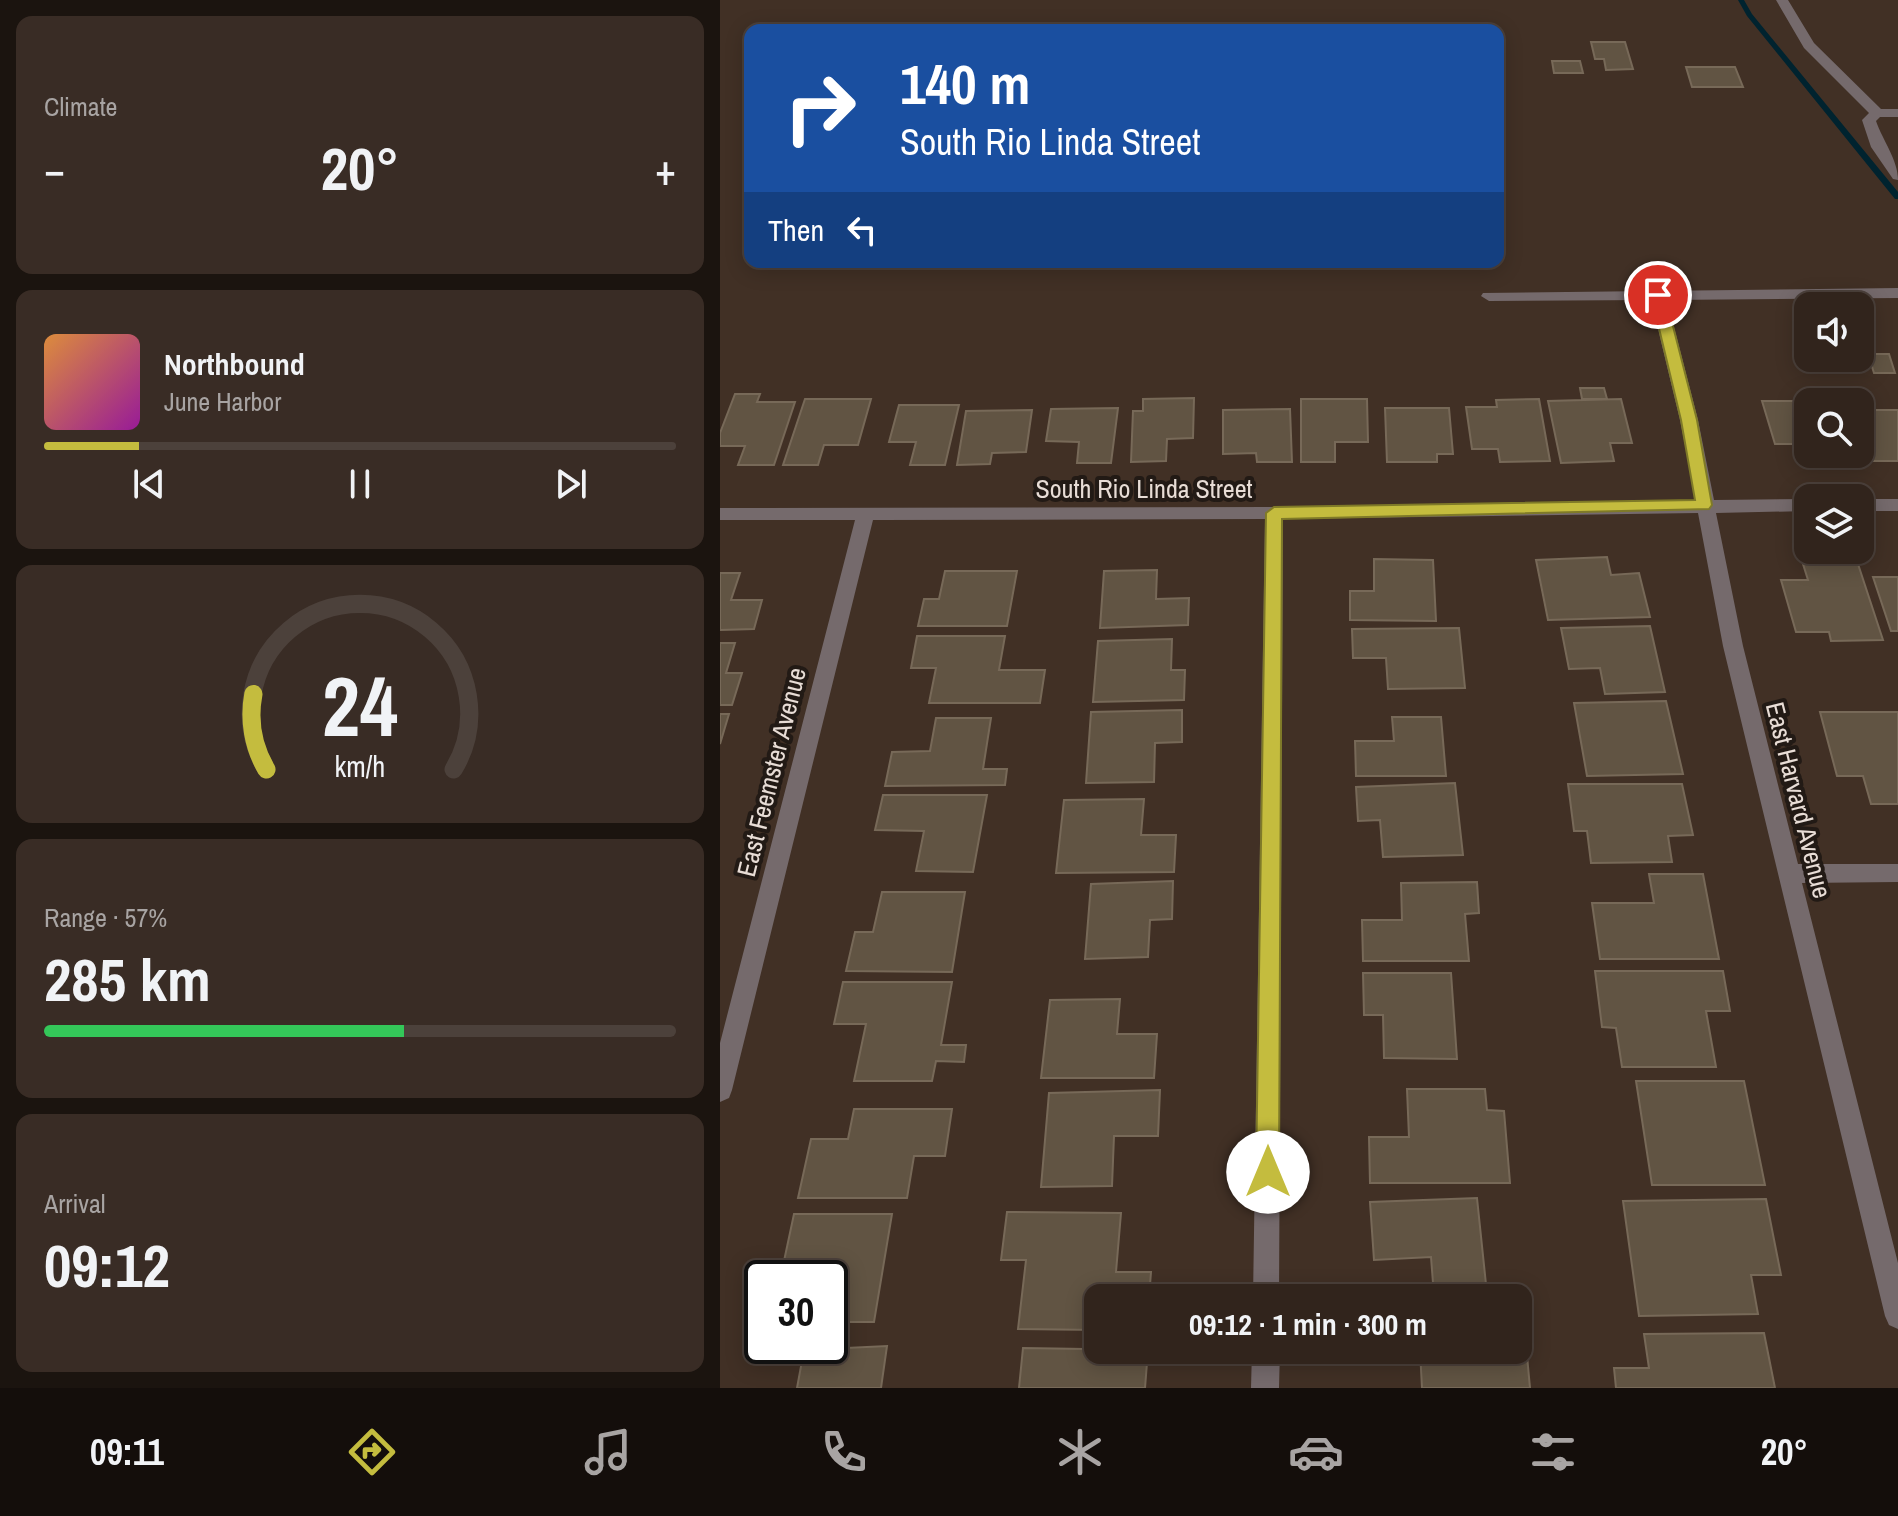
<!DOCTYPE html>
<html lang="en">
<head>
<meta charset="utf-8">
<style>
	:root { --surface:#31241c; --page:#392c25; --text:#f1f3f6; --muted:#a8a4a3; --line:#4c413b; --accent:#c4bc3e }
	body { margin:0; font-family:"Archivo Narrow",sans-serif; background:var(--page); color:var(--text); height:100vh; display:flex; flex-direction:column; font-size:30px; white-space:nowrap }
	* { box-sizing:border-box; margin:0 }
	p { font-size:26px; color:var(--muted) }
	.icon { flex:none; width:44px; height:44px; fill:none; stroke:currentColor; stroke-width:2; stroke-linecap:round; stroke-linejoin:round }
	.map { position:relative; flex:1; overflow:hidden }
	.details { display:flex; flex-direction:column; gap:16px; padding:16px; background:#1b140f; width:720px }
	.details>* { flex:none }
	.guide { position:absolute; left:24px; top:24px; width:760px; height:244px; border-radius:16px; box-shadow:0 4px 20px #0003,0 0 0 2px var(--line); background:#1a4fa0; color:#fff; overflow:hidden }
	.fabs { position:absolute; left:1074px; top:292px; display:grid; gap:16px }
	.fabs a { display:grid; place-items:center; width:80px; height:80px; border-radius:16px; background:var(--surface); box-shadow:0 4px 20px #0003,0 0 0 2px var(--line); font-size:40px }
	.speed { position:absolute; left:24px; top:1260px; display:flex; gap:16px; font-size:40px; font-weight:700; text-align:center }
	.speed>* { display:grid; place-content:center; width:104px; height:104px; border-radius:50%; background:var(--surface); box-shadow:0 4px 20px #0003,0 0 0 2px var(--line); line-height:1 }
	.speed .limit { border:4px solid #111; border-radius:12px; background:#fff; color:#111 }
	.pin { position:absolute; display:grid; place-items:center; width:68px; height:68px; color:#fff; margin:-34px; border:4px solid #fff; border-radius:50%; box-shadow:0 2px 8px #0007 }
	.me { position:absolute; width:88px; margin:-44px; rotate:0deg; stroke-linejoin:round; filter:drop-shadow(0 0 6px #0008) }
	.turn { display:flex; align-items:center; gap:28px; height:168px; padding:0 24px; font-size:36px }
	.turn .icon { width:104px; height:104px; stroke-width:2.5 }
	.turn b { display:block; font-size:56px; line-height:68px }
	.then { display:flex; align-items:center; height:76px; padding:0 24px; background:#0003; gap:16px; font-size:30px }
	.big { font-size:60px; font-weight:700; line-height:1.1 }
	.details .widget { flex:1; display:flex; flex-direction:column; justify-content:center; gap:12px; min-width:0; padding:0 28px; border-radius:16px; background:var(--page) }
	.details .dial { align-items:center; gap:0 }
	.dial svg { height:208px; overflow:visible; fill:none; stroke:var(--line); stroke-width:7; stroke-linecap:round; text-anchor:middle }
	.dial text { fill:var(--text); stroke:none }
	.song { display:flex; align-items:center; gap:24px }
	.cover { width:96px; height:96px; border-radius:12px; background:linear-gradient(135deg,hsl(30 70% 55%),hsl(300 70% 35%)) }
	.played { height:8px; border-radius:4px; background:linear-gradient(90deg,var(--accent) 15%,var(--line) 15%) }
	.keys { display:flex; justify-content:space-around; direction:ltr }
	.heat { display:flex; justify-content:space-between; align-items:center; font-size:44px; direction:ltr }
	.charge { height:12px; border-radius:6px; background:linear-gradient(90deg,#34c759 57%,var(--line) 0) }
	.trip { position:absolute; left:364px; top:1284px; width:448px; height:80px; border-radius:16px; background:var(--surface); box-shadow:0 4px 20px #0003,0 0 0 2px var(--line); font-weight:700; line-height:80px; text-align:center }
	.tabs { display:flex; height:128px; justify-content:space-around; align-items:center; background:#140e0b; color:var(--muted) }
	.tabs .icon { width:56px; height:56px }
	.tabs .active { color:var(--accent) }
	.tabs b { font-size:36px; color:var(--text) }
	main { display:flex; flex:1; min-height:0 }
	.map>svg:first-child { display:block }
</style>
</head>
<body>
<main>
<section class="details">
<div class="widget"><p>Climate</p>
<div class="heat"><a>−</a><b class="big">20°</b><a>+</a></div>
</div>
<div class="widget">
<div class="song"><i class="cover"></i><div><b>Northbound</b><p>June Harbor</p></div></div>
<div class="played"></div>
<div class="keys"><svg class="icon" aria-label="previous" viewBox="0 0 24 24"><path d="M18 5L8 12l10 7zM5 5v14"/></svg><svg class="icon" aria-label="pause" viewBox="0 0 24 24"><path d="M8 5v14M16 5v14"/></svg><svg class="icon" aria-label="next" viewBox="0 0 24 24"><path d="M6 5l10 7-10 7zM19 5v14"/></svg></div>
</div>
<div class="widget dial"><svg viewBox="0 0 100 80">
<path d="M14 69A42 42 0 1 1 86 69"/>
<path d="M14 69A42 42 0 0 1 9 40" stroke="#c4bc3e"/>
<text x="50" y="56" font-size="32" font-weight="700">24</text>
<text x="50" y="72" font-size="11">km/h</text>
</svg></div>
<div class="widget"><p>Range · 57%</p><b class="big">285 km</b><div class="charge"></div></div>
<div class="widget"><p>Arrival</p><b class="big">09:12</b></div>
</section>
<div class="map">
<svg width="1178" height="1388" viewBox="0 0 1178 1388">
	<rect width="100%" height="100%" fill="#413025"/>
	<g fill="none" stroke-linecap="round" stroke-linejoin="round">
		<!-- stream -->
		<path fill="#00232f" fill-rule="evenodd" d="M1018,0H1024L1032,14L1178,192V199H1175L1027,16Z"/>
	</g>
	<!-- building -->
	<path fill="#615443" stroke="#776958" stroke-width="2" d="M871,42H905L913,69L886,70L884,59H875Z
		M832,61H860L863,73H834Z
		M966,67H1015L1023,87H972Z
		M1148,354H1169L1175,373H1154Z
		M860,388H884L887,399H862Z
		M15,394H40L37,402H75L54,465H18L25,446H0V433Z
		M474,398L473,438L447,439L446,461L411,462L413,411H423V399Z
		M85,399H151L138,445H104L98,465H63Z
		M581,399H647L648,442H615V462H581Z
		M819,399L830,461L780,462L778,449H752L746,407H777L776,400Z
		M901,399L912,443H890L894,461L841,463L828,401Z
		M1042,401H1116L1088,402V454H1134L1137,463H1083L1077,444H1055Z
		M179,405H239L225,465H190L196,442H169Z
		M398,408L391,463H357L359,442L326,441L331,409Z
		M665,408H729L733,454H717V462H667Z
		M570,409L572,462H537L536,453L503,454V410Z
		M312,410L306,452L272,453L270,464L237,465L246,411Z
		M1140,410H1178V461H1146L1140,443Z
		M887,557L891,575L919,573L930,617L828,620L816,560Z
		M654,559L713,560L716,621L630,620V591H654Z
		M1083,564H1138L1163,640L1111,641L1109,632H1076L1061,580H1088Z
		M437,570L436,599L469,598L468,625L380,628L384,571Z
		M225,571H297L287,626H198L204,599H219Z
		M0,573H20L11,600H42L34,629L0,630Z
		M1153,577H1178V631H1171Z
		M930,626L945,692L885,694L880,668L849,669L841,628Z
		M739,628L745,688L668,689L666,658H633L632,629Z
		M197,636H285L279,670H325L320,703H209L216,668H191Z
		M452,639L451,670H465L464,700L373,702L378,641Z
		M0,643H15L6,673H22L12,705H0Z
		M946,701L963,774L867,776L854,703Z
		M462,710V742L435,743L434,782L366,783L371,712Z
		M1100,712H1178V804H1151L1143,776H1117Z
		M0,714H9L0,744Z
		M672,717H721L726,776H636L635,741H674Z
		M216,718H271L263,769H287L285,785L165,786L172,752L210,751Z
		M735,783L743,855L663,857L660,820L638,821L636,787Z
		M848,784H962L973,835L948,836L952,862L871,863L867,831H854Z
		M163,795H267L253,872L196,871L204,831L155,830Z
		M424,799L421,835H456L454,872L336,873L344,800Z
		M929,874H983L999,959H880L872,903H934Z
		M453,881L452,919L430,920L428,957L365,959L371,884Z
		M757,882L759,913L745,914L749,961H643L642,920H682L681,883Z
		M162,892H245L232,972L126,971L135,932H153Z
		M875,971H1003L1010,1011H986L996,1067H902L896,1028L882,1027Z
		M643,973H731L737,1059L664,1058L663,1015H644Z
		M123,982H232L221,1045H246L244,1062L216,1061L212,1081H134L146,1024H114Z
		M400,999L397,1034H437L434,1078H321L330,1000Z
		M916,1081H1024L1045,1185H932Z
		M687,1089H765L767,1110L784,1111L790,1183H650L649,1137H689Z
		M440,1090L438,1136H394L392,1186L321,1187L329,1093Z
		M134,1109H232L225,1156H194L187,1198H78L91,1139H128Z
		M757,1198L767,1294L714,1296L711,1257L654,1260L650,1202Z
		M1046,1199L1061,1275H1031L1038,1314L919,1316L903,1201Z
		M287,1212L401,1213L396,1272H431L429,1298H378V1330L298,1329L306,1260H281Z
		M74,1214H172L154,1322H110V1278H85L89,1260L64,1261Z
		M1044,1333L1055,1388H896L894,1368H929L924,1334Z
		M798,1345H806L810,1388H702L700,1350H798Z
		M167,1346L161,1388H77L84,1350Z
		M303,1348L428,1350L425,1388H299Z"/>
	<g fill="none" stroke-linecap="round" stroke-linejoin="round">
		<!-- minor -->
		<path fill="#756a6c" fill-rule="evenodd" d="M1056,0H1068L1094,43L1161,109H1178V117H1160L1156,121C1163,141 1178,160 1178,180L1173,179L1151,147L1142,120L1149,113L1084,48Z
			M1178,288V298L947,300L978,420L994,500L1088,499V511L996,513L1023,646L1078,864H1178V882L1082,883L1178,1263V1329L1169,1325L1165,1316L1003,646L978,513L563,519L559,1298H533L545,519L153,520L12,1090L9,1098L0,1102V1043L135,520H0V508L554,507L976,500L960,420L931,300L769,301L761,296L763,293Z
			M1140,499H1178V511H1140Z
			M532,1350H560L559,1388H531Z"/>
	</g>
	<!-- route -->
	<path fill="#c4bc3e" stroke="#7f7a28" stroke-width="2" d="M938,291L945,295L977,420L992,505L989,509L562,519L559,1172L556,1180L548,1184L539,1180L536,1172L546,513L554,507L975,500L961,420L931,295Z"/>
	<g text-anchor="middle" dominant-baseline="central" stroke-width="8" stroke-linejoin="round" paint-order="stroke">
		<!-- street labels -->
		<g font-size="26" fill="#e8ddd6" stroke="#221a15">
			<text x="424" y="488">South Rio Linda Street</text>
			<text transform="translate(51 772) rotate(-76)">East Feemster Avenue</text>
			<text transform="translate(1079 800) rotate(76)">East Harvard Avenue</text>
		</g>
	</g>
</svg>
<div class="fabs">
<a><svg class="icon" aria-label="sound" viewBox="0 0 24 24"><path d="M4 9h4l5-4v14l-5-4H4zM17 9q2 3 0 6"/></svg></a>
<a><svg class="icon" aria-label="search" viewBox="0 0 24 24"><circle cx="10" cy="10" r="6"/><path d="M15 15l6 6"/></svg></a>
<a><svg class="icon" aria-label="layers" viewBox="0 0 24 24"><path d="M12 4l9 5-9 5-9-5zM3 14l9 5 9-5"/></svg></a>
</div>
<div class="speed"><div class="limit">30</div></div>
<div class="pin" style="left:938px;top:295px;background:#d93025"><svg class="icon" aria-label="arrive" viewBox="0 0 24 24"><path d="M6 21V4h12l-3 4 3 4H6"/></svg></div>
<svg class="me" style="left:548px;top:1172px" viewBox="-20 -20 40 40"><circle r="19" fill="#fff"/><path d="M0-13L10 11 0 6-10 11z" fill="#c4bc3e"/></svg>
<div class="trip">09:12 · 1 min · 300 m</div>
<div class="guide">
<div class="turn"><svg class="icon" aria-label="right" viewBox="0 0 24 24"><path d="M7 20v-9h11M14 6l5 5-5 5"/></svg><div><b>140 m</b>South Rio Linda Street</div></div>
<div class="then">Then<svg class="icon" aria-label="left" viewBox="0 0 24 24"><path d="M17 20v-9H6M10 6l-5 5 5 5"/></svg></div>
</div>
</div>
</main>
<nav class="tabs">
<b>09:11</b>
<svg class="icon active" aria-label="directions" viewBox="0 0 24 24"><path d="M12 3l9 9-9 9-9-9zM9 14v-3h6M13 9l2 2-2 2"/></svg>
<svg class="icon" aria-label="music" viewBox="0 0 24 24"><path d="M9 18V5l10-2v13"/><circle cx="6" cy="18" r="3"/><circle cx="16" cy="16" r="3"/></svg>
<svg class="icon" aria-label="phone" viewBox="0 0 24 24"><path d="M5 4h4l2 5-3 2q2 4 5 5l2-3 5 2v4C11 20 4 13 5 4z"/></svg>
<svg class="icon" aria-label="climate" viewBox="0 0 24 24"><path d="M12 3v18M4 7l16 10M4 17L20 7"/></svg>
<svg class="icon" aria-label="car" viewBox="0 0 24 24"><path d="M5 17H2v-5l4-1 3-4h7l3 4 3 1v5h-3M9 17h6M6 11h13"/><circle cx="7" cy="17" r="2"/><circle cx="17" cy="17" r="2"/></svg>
<svg class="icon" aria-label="filters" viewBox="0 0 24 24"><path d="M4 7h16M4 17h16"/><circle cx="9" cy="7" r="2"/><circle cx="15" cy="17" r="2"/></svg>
<b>20°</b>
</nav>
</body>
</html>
